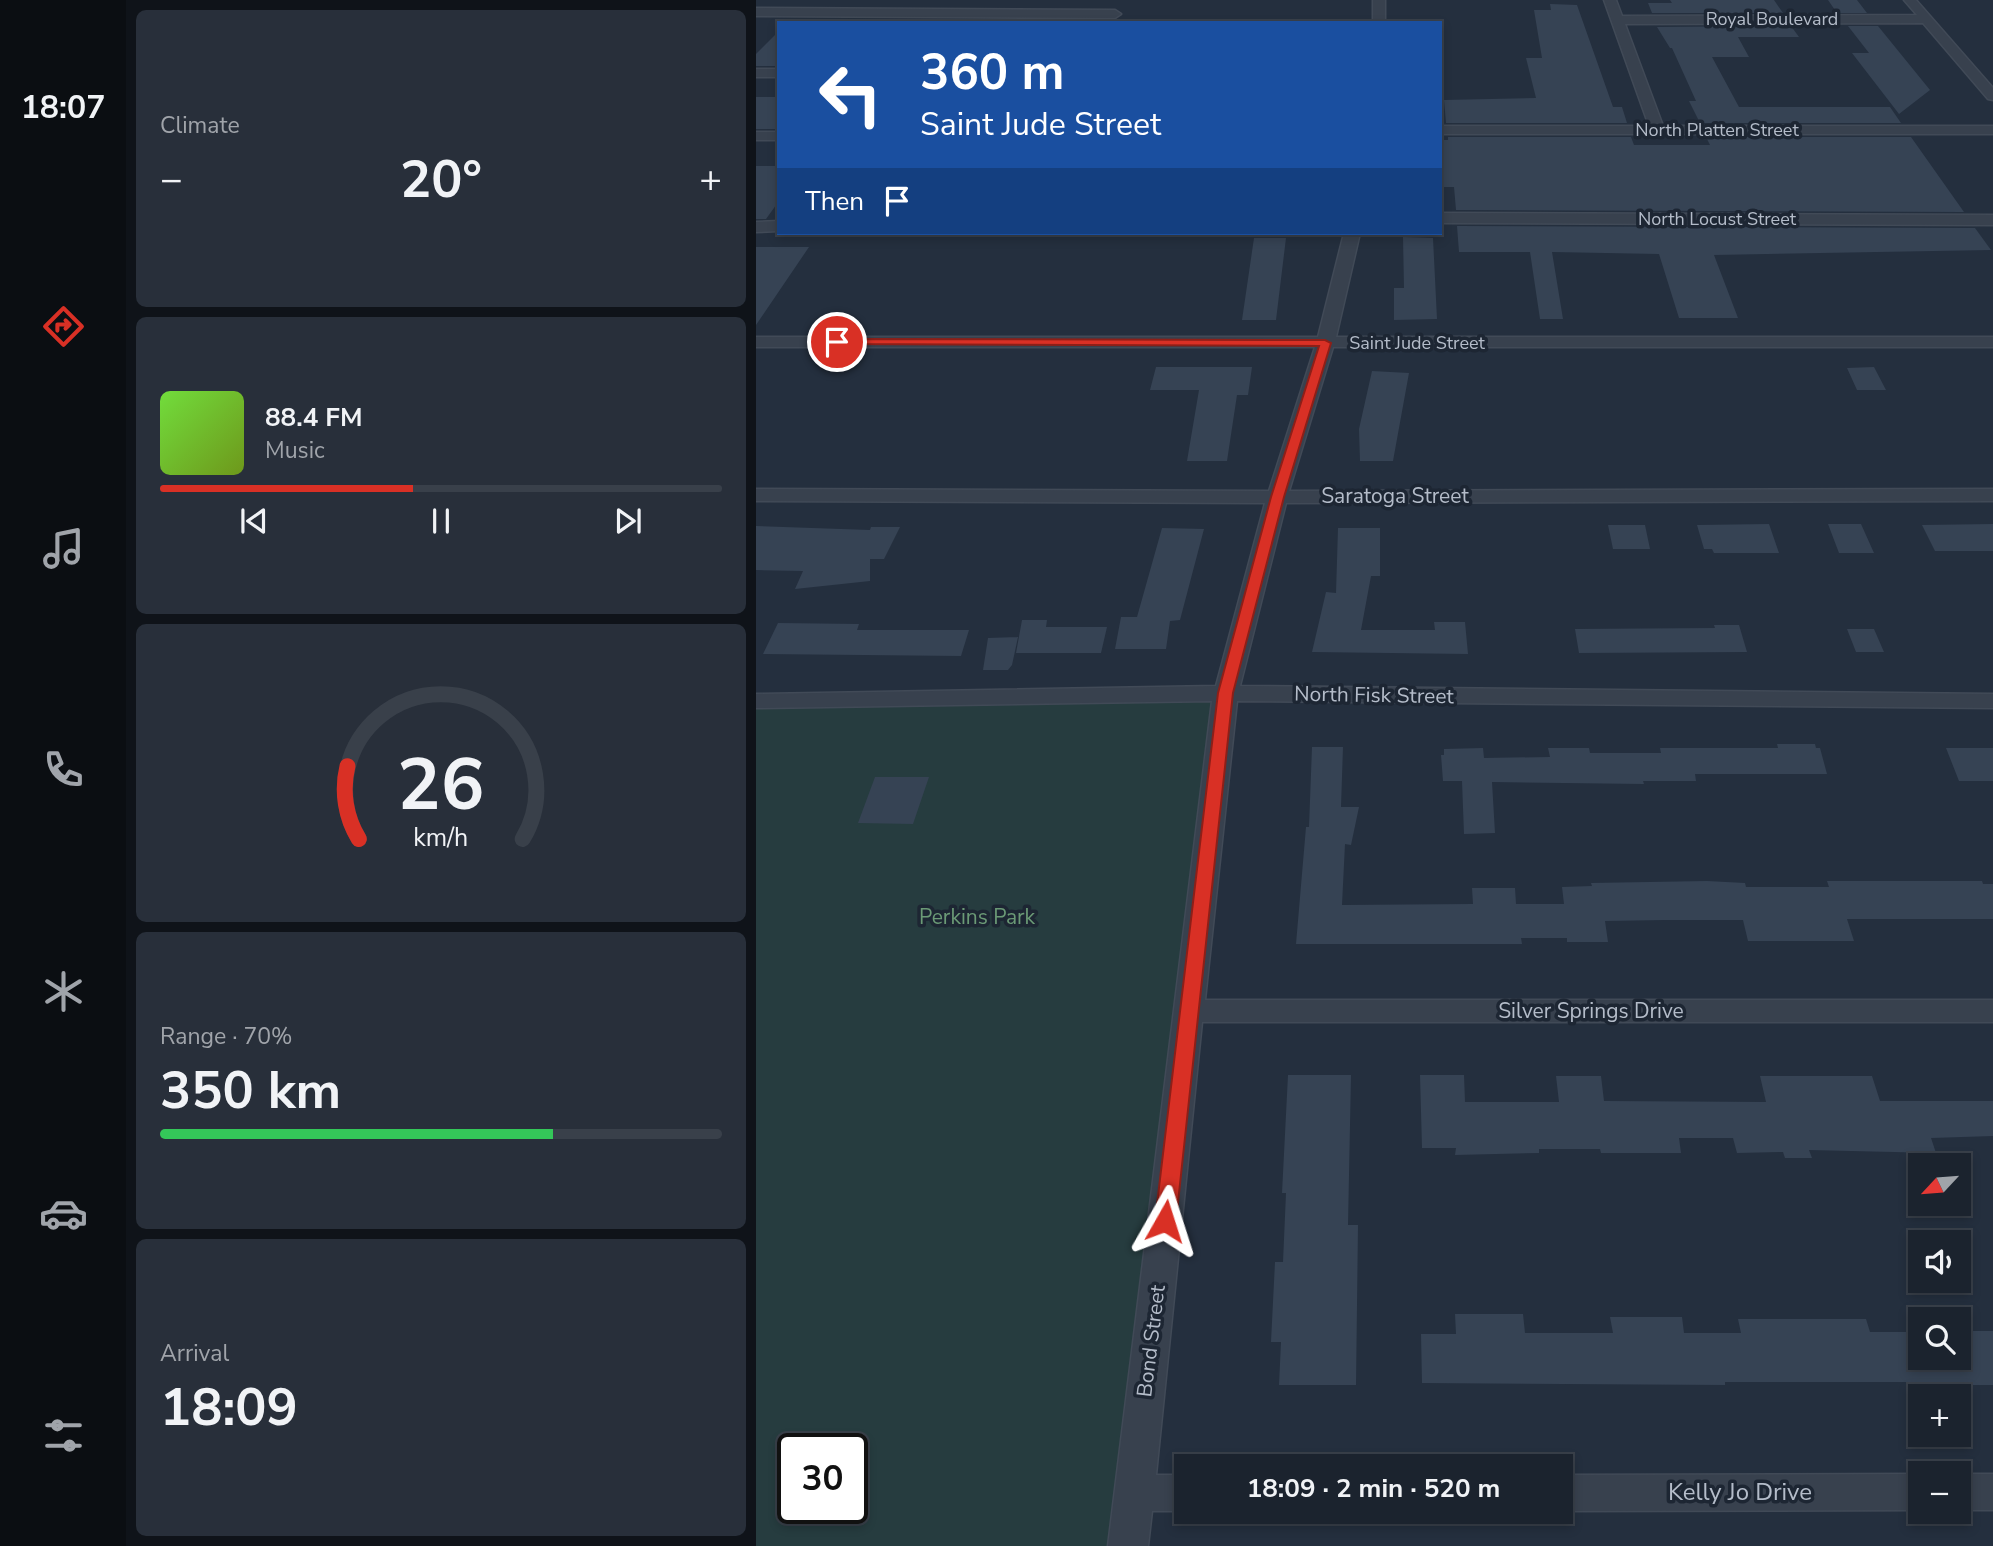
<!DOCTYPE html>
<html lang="en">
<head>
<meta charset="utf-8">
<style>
	:root { --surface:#1b232e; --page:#282f3a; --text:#f1f3f6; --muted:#a0a4aa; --line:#39404a; --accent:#d93025 }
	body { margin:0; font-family:"Nunito Sans",sans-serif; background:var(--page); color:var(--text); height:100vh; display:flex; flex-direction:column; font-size:26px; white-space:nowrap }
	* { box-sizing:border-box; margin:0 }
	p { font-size:23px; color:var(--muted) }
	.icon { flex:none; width:38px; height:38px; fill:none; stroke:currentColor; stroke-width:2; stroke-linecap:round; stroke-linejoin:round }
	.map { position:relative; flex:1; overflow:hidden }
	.drawer { display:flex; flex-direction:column; gap:10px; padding:10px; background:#0f1319; width:630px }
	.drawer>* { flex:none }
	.banner { position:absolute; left:21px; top:21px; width:665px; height:214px; border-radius:0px; box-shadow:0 4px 10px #0003,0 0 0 2px var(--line); background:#1a4fa0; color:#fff; overflow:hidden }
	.needle { width:46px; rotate:244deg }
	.fabs { position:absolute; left:1152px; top:1153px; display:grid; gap:14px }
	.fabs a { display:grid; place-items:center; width:63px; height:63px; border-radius:0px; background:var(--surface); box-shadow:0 4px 10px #0003,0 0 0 2px var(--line); font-size:35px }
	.speed { position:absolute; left:21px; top:1433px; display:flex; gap:14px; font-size:35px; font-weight:700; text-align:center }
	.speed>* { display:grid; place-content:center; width:91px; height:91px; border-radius:50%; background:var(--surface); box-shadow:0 4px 10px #0003,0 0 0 2px var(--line); line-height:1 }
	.speed .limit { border:4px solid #111; border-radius:10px; background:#fff; color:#111 }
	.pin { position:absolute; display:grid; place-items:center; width:60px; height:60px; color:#fff; margin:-30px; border:4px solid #fff; border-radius:50%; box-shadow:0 2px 7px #0007 }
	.me { position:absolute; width:77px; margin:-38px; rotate:6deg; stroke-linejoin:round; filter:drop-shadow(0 0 5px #0008) }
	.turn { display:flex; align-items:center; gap:24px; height:147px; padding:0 28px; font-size:32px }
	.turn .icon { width:91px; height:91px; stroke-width:2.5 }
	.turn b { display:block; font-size:49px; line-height:60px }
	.then { display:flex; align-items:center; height:66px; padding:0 28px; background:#0003; gap:14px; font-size:26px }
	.big { font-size:52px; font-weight:700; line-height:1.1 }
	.drawer .tile { flex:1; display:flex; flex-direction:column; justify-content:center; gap:10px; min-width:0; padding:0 24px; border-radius:10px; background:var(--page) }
	.drawer .dial { align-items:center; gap:0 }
	.dial svg { height:182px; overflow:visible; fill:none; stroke:var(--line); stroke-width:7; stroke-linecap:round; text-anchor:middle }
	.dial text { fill:var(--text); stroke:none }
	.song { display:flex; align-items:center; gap:21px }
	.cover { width:84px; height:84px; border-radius:10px; background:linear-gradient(135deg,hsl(100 70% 55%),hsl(80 70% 35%)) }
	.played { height:7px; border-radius:4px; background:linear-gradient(90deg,var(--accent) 45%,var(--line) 45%) }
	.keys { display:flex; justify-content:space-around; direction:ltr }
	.heat { display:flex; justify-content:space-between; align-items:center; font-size:38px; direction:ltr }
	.charge { height:10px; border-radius:5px; background:linear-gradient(90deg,#34c759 70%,var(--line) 0) }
	.trip { position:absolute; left:418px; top:1454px; width:399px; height:70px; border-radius:0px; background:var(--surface); box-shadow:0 4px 10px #0003,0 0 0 2px var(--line); font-weight:700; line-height:70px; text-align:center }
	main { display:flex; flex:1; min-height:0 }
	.dock { display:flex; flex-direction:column; width:126px; justify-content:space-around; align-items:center; background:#0b0e12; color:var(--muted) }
	.dock .icon { width:49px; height:49px }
	.dock .on { color:var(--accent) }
	.dock b { font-size:32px; color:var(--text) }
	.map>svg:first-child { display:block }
</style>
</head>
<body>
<main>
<nav class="dock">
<b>18:07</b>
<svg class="icon on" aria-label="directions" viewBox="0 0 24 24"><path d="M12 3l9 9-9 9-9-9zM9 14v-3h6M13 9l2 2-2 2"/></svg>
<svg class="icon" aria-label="music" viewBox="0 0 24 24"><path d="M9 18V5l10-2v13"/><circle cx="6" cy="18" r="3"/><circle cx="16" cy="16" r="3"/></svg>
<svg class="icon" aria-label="phone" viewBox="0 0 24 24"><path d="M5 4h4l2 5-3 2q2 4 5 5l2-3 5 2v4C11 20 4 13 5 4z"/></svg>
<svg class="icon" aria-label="climate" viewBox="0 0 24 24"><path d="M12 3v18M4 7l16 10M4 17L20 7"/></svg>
<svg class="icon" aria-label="car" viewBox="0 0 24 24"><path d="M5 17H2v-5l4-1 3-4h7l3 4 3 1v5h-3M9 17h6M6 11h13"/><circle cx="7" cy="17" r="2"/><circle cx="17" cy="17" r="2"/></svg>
<svg class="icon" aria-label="filters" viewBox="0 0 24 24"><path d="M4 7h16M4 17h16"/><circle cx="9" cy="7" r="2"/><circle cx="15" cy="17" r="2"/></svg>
</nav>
<section class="drawer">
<div class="tile"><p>Climate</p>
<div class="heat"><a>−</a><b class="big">20°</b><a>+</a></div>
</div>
<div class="tile">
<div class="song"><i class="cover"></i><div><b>88.4 FM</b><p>Music</p></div></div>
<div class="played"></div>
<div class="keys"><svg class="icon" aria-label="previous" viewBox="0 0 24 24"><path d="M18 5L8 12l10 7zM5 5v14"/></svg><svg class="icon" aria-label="pause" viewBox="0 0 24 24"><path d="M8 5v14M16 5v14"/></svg><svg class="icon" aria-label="next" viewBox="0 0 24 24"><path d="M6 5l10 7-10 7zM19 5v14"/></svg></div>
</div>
<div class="tile dial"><svg viewBox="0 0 100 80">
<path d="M14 69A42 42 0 1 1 86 69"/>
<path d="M14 69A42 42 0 0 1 9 37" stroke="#d93025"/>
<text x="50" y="56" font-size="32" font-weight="700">26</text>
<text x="50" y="72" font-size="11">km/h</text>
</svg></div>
<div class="tile"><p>Range · 70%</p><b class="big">350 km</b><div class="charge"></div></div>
<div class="tile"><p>Arrival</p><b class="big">18:09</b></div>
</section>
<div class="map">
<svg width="1237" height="1546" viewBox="0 0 1237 1546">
	<rect width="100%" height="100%" fill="#242f3e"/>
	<!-- green -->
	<path fill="#263c3f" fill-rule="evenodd" d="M470,693L370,1546H0V700ZM37,1449H96V1508H37Z"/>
	<!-- building -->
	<path fill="#364354" d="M914,0H1018L1027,13H896L892,3H916Z
		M1072,0H1101L1111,13H1081Z
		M794,4L821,5L857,107H866L871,123H690L688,100L780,98L770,58H786L778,10H795Z
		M1035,26L1043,37H982L993,57H956L983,107H1134L1145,123H944L933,101H940L916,48H914L901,27Z
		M1092,26H1122L1174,90L1143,114L1096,53H1113Z
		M23,31V66H0V54Z
		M0,97H23V129H0Z
		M692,137H875L878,145H954L950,137H1155L1208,212L700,210L698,187H686L684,140H692Z
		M0,166H23V201L10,219H0Z
		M701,226L1219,228L1235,250L958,255L982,318H923L903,254L796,252L807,319H784L774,252H703Z
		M647,237L677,238L681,319L638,320V288H648Z
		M498,238H530L520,320H486Z
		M0,247H53L0,325Z
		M400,367H496L492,395H481L471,461H431L443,390H394Z
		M1118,367L1130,390H1101L1091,368Z
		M616,371L653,373L637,461H604L603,429Z
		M1013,524L1023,553H958L956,549H948L941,525Z
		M1072,524H1105L1118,553H1083Z
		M1237,524V551H1179L1166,525Z
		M852,525H889L894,549H857Z
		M0,526L114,530L115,527H144L128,559H114V581L39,589L47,571L0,570Z
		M406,528L448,529L424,620L414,621L410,649H359L365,617H381Z
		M582,528H624V576H615L605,630H679L678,622H709L712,654L556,652L570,592L580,593Z
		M266,620H291L290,627H351L345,653H260Z
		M22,623L103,624L101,630H213L205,656L7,654Z
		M958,625H983L991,652L823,653L819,629L959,628Z
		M1091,629H1118L1128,652H1100Z
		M262,637L256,665L252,670H227L232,638Z
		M1021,744H1059L1060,748H1064L1071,774H939L940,781H887L888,784L736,782L739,833L708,834L706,781H687L685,755H688V749L727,748L728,758L794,757L792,748H833L834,753H905L904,748H1022Z
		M556,747H587L585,807H603L595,845L589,844L586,905L717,904L716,888H759L760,904H808L806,887L836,886L835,883L951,881L989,883L990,887H1073L1071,881H1226L1227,884H1237V919H1091L1098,941H992L987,920H909L849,921L852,942H811V938H765L766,944H540L550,827H553Z
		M1190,748H1237V781H1203Z
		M119,777H173L157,824L102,823Z
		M532,1075H595L592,1225H602L600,1385H523L525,1342H515L519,1262H527L530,1193H526Z
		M664,1075H708L709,1102H803L800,1076H845L848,1101L1010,1102L1004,1076H1116L1124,1101H1237V1136L1175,1138L1180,1153L1053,1150L1056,1158H1029L1027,1152L981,1153L977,1138H923L925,1153H845L844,1149H783V1153L699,1155L700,1148H666Z
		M699,1314H767L769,1333H857L854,1317H926L928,1333H985L982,1319H1110L1114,1332H1164V1358H1202V1331H1237V1385H1178L1177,1382H969V1385L666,1383L665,1334H700Z"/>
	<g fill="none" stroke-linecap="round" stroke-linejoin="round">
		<!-- street casing -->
		<g stroke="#414a57" stroke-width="3">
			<path id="street" d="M617,0H629V23H617Z
				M848,0H860L866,16L1161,15L1148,0H1160L1237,88V100L1232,99L1167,23L869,24L907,126H1237V134H684V126H893Z
				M0,8L359,10L365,14L359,18L0,16Z
				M0,69H23V77H0Z
				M0,132H23V140H0Z
				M684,213L1237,215V225L684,223Z
				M23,221V231L0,232V222Z
				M588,233H604L580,337H1237V347H577L533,491L1237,489V501L530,503L484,686L1237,694V708L481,701L449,1000H1237V1022H446L400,1475H430V1511H396L392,1546H352L456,701L0,708V694L460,686L509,503L0,501V489L513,491L559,347H0V337H562Z
				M1164,1474V1510L805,1511V1475Z
				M1202,1474H1237V1510H1202Z"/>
		</g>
		<!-- street -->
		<use href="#street" fill="#38414e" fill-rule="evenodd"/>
	</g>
	<!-- route -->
	<path fill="#d93025" stroke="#8d1f18" stroke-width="2" d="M81,339L569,340L575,343L528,497L477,693L420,1221L417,1227L409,1229L402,1227L399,1221L462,693L515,497L563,346L77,344V340Z"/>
	<g text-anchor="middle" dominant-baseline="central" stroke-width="7" stroke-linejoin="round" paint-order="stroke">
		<!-- far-street labels -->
		<g font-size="18" fill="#b4bcc9" stroke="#1d2633">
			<text x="1016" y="19">Royal Boulevard</text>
			<text x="961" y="130">North Platten Street</text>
			<text x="961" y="219">North Locust Street</text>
			<text x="661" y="343">Saint Jude Street</text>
		</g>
		<!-- street labels -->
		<g font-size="21" fill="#b4bcc9" stroke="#1d2633">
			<text x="639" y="496">Saratoga Street</text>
			<text transform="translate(618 695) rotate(1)">North Fisk Street</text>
			<text x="835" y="1011">Silver Springs Drive</text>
			<text transform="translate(395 1341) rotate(-83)">Bond Street</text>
		</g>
		<!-- park labels -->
		<g font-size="21" fill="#6b9a76" stroke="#1d2633">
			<text x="221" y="917">Perkins Park</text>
		</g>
		<!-- near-street labels -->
		<g font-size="24" fill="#b4bcc9" stroke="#1d2633">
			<text x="984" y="1492">Kelly Jo Drive</text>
		</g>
	</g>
</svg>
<div class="fabs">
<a><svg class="needle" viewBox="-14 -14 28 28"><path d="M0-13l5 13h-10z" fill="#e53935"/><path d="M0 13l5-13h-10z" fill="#a0a4aa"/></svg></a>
<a><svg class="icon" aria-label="sound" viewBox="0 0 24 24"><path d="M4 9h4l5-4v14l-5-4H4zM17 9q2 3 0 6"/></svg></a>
<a><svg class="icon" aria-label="search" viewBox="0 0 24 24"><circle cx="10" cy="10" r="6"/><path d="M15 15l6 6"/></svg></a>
<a>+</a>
<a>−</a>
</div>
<div class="speed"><div class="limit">30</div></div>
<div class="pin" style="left:81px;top:342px;background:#d93025"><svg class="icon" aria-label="arrive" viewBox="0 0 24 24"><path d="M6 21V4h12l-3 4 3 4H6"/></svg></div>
<svg class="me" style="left:409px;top:1221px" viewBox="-20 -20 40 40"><path d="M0-17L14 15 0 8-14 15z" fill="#d93025" stroke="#fff" stroke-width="4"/></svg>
<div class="trip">18:09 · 2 min · 520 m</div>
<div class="banner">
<div class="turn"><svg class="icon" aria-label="left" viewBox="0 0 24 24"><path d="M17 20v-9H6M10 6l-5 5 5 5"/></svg><div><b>360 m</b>Saint Jude Street</div></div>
<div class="then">Then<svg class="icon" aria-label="arrive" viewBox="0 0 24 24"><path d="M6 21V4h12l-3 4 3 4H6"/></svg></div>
</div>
</div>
</main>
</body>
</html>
